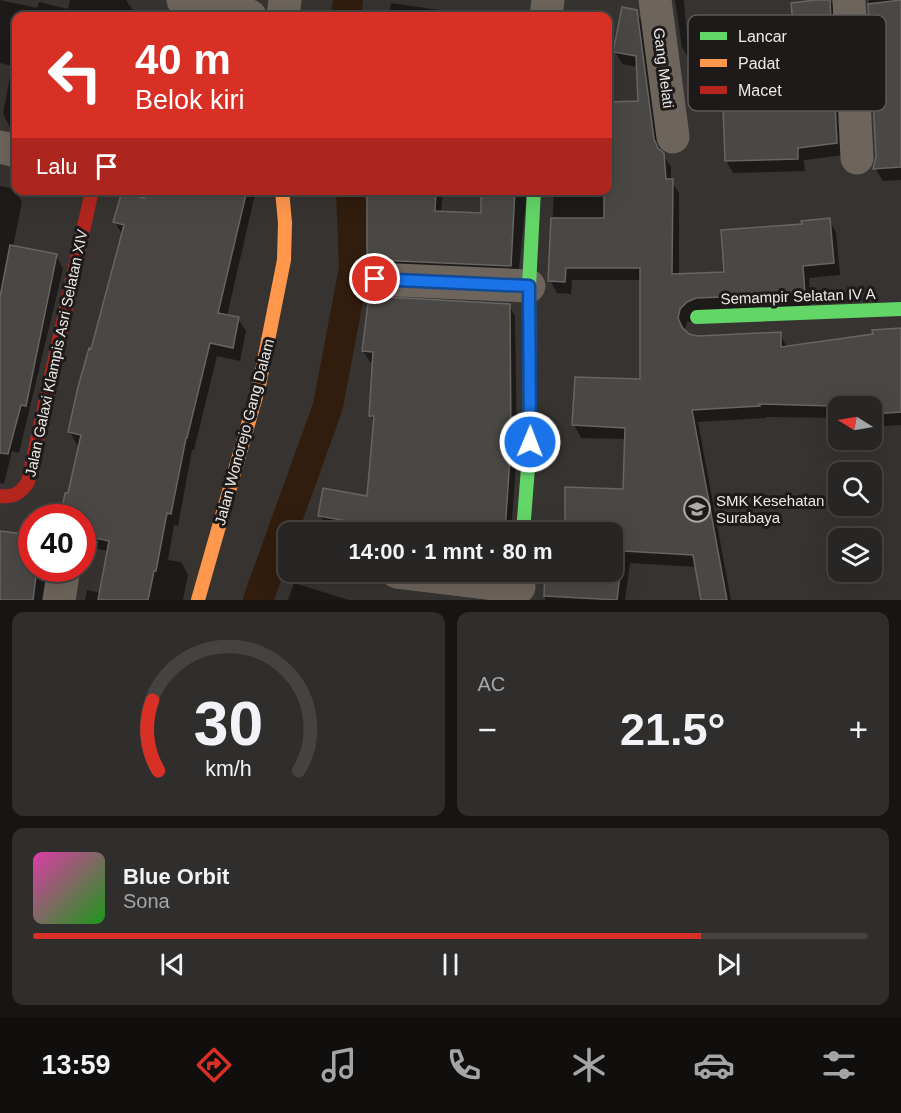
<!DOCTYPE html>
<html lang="id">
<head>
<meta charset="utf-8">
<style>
	:root { --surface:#282624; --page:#302e2c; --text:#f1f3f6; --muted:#a5a5a6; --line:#444341; --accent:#d93025 }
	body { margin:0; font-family:Arial,sans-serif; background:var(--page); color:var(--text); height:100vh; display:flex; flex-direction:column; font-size:22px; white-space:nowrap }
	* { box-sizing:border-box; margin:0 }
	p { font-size:20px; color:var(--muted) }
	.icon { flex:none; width:33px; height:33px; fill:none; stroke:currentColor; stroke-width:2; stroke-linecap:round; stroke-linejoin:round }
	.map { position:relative; height:600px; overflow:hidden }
	.panel { display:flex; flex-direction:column; gap:12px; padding:12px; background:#161514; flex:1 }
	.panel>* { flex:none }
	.top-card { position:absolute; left:12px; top:12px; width:600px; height:183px; border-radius:12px; box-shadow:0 6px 24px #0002,0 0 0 2px var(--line); background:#d93025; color:#fff; overflow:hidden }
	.needle { width:39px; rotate:281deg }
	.fabs { position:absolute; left:828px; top:396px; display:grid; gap:12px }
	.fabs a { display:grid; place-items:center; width:54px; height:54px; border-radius:12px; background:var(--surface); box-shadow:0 6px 24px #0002,0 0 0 2px var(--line); font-size:30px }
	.speed { position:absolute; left:18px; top:504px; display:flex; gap:12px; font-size:30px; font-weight:700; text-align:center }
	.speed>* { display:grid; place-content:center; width:78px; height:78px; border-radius:50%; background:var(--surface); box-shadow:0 6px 24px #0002,0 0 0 2px var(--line); line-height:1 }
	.speed .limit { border:9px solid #d22; background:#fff; color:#111 }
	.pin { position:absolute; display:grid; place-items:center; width:51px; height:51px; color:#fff; margin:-26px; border:3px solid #fff; border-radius:50%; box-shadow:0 2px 6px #0007 }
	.me { position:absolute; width:66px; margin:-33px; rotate:1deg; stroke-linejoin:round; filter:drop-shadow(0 0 4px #0008) }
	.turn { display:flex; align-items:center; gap:21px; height:126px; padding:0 24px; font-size:27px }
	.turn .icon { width:78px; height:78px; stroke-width:2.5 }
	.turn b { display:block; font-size:42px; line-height:51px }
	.then { display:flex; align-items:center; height:57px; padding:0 24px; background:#0003; gap:12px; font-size:22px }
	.big { font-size:45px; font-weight:700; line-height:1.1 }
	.panel .card { flex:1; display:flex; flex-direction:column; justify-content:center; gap:9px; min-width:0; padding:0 21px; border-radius:12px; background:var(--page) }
	.panel .dial { align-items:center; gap:0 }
	.dial svg { height:156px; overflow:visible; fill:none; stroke:var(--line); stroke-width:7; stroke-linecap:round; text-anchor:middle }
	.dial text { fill:var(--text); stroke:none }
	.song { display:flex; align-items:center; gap:18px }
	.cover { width:72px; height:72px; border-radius:9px; background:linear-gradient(135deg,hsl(320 70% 55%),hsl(120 70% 35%)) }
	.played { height:6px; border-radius:3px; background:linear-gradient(90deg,var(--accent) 80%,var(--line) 80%) }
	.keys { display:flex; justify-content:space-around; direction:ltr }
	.heat { display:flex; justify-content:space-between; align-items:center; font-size:33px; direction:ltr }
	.panel .tiles { flex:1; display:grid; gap:12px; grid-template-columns:1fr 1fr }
	.card:last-child { grid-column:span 2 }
	.trip { position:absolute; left:278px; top:522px; width:345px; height:60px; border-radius:12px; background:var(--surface); box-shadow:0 6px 24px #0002,0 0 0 2px var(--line); font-weight:700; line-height:60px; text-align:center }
	.tabs { display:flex; height:96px; justify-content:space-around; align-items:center; background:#100f0e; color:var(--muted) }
	.tabs .icon { width:42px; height:42px }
	.tabs .on { color:var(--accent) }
	.tabs b { font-size:27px; color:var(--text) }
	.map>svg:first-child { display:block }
</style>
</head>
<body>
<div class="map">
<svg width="901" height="600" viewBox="0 0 901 600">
	<rect width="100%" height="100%" fill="#363330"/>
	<!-- shadow -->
	<path fill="#0007" d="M0,0L37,8L39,2L68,9L70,0H126L135,13L134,16H16V128L10,127L3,114L12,66L0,63Z
		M675,0H684L689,60L682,47Z
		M830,0L837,12L844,155L804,160L805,171L733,173L726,161L725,109L800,80L793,5Z
		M869,0H901V180L883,181L875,168L877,157Z
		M391,3L480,16H388Z
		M636,12L644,25L661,152L671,167V181L679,193V275L725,273L803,225L829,220L836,232L840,275L809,278L811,306L687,322L685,332L688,335L698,337L780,334L787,347L874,336L901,329V425L882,426L876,416L872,417V406H838V418L766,417V418L698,422L731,600H703L697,567L630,563L625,600H545L547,572H612V532H567L568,512L624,490L626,439L581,438L574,425L642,380L641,280H572L571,294L557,293L550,280L554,190H608V103L640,102L638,67L622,64L615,51Z
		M0,186L14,189L22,202L13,247L56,255L63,269L19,453L12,451L4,484L0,483Z
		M147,190H256L227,316L238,319L246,331L240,361L217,356L194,450H192L178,526L174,525L168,560L181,562L188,575L183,600H85L87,590L101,593L108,551L82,546V518H62L80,446L77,445L70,432L123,236L115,222L145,200Z
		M369,190H443L441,213L482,214L483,190H527L518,279L376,274L369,262Z
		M509,305L515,316L517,453L511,532H342V529L326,526L320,515L369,497L375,422L371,416L374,362H370L363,351Z
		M0,533L32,568H48L43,600H0Z
		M294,583L349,600H288Z"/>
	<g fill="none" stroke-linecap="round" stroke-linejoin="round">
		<!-- canal -->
		<path stroke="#311d0d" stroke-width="30" d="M346,16L348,0
			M258,600L328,406L354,268L351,190"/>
	</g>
	<!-- building -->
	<path fill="#4a4845" stroke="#676463" stroke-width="1.5" d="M816,0H830L837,143L798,148V159L725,161L723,108H727L726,81L798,79L791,3Z
		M901,0V167L873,169L876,157L868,4Z
		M622,7L637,10L654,139L658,148L664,153L666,179H673L672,274L724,272L721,230L802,224L801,221L830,218L834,263L803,266L805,294L696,298L687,302L680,309L678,318L682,327L689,334L698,336L781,332V347L873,334L872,330L901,328V412L873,414L872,403L838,406V408L832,409L831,406L759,404L760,406L692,410L727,600H701L693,555L623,551L617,600L544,596L545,572H612V532H565V487L623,489L625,428L572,425L575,377L640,379V268H566L565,282L548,281L551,218H604V190H608V102L638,101L636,56L613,52Z
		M146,190H247L218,313L239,317L233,348L210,343L187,438H186L171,514L167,513L156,571H154L148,600H98L109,541L82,535V518H60L65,493H68L81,435L68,432L78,387L89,348L91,349L124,225L113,222L122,192L144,198Z
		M367,190H436L435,211L481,213V190H515L511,266L376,260L367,262Z
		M10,245L57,254L26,406L21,405L8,454L0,453V297Z
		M369,296L510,304L511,441L505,532H340L342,520L318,516L323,488L367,496L374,416H369L373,352L362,351Z
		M0,531L32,535V568H37L33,600H0Z"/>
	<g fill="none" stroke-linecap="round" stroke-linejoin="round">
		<!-- street -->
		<path stroke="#6d645c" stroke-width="33" d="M183,0L250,16
			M655,0L673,137
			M849,0L857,158
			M283,16L285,0
			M546,16L548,0
			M0,147L16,151
			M375,279L529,286
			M397,572L519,587
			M59,600L64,568"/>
		<!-- fast -->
		<path stroke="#63d668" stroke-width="14" d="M697,317L901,309
			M523,532L530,442L529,286L534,190"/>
		<!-- slow -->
		<path stroke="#ff974d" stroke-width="14" d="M198,600L259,386L284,260L285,223L282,190"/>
		<!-- jam -->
		<path stroke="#b3261e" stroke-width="14" d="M0,496C13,498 21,493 28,482L92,190"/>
	</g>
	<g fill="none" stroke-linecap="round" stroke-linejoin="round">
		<!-- route casing -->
		<g stroke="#114b97" stroke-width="15">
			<path id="route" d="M375,279L529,286L530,442"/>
		</g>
		<!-- route -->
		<use href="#route" stroke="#1a73e8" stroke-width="10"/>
	</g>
	<!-- icons -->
	<defs>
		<g id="school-ring" transform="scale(1.35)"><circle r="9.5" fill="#1d1a19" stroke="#adaaa7" stroke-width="1.5"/><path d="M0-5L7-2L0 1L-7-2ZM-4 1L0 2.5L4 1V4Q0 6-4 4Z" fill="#adaaa7"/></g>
	</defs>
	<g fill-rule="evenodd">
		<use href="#school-ring" x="697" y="509"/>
	</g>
	<g text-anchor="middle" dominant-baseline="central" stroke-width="6" stroke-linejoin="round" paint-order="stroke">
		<!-- street labels -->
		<g font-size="15" fill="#edeae7" stroke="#1d1a19">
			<text transform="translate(664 68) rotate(83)">Gang Melati</text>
			<text transform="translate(798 296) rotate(-2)">Semampir Selatan IV A</text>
			<text transform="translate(56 353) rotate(-78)">Jalan Galaxi Klampis Asri Selatan XIV</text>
			<text transform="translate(244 432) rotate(-75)">Jalan Wonorejo Gang Dalam</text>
		</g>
		<!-- poi labels -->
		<g font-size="15" fill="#edeae7" stroke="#1d1a19" text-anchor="start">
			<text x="716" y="500">SMK Kesehatan<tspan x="716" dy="17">Surabaya</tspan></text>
		</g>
	</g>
	<!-- legend -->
	<rect x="688" y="15" width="198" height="96" rx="9" fill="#1d1a19" stroke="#5b5857" stroke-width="1.5"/>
	<rect x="700" y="32" width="27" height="8" fill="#63d668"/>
	<rect x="700" y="59" width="27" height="8" fill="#ff974d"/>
	<rect x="700" y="86" width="27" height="8" fill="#b3261e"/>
	<g font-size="16" fill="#edeae7">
		<text x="738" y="42">Lancar</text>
		<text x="738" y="69">Padat</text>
		<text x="738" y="96">Macet</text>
	</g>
</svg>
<div class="fabs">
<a><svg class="needle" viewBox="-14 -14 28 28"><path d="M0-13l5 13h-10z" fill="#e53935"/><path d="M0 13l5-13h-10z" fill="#a5a5a6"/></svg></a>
<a><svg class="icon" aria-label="search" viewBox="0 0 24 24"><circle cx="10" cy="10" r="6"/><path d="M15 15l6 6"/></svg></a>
<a><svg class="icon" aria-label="layers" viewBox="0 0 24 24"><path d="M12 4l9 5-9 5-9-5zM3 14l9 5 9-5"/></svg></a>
</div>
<div class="speed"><div class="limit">40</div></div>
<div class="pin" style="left:375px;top:279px;background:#d93025"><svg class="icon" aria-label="arrive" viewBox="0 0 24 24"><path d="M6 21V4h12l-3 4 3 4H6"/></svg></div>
<svg class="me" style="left:530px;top:442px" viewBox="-20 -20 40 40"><circle r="17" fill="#1a73e8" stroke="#fff" stroke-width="3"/><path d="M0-11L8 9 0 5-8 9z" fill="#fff"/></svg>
<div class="trip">14:00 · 1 mnt · 80 m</div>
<div class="top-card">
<div class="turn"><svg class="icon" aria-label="left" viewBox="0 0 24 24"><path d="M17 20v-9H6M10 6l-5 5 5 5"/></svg><div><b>40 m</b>Belok kiri</div></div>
<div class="then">Lalu<svg class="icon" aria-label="arrive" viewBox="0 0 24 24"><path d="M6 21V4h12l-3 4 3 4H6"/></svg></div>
</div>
</div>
<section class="panel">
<div class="tiles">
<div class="card dial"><svg viewBox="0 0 100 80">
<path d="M14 69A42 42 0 1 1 86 69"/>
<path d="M14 69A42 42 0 0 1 11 33" stroke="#d93025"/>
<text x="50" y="56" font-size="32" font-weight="700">30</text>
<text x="50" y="72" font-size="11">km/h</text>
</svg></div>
<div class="card"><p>AC</p>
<div class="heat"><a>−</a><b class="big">21.5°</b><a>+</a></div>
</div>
<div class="card">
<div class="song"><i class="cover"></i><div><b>Blue Orbit</b><p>Sona</p></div></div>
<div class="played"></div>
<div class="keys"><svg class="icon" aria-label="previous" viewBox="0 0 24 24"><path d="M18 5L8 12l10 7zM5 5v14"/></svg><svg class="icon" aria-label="pause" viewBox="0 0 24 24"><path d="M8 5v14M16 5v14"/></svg><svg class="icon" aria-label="next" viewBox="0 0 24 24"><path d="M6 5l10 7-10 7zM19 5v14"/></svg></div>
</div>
</div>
</section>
<nav class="tabs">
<b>13:59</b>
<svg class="icon on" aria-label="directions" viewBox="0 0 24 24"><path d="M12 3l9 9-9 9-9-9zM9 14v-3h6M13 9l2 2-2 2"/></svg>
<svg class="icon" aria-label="music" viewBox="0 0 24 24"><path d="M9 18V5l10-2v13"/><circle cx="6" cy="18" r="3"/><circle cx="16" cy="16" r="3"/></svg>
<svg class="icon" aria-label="phone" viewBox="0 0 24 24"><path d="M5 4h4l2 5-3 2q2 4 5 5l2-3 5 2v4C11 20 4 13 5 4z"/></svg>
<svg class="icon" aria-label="climate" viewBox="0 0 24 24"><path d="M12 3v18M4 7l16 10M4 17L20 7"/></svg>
<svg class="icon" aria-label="car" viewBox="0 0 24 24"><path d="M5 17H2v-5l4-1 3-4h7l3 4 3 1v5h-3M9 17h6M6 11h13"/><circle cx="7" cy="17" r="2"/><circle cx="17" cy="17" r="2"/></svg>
<svg class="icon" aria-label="filters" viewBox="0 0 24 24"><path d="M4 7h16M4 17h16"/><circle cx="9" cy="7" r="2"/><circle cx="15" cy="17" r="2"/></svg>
</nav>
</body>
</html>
